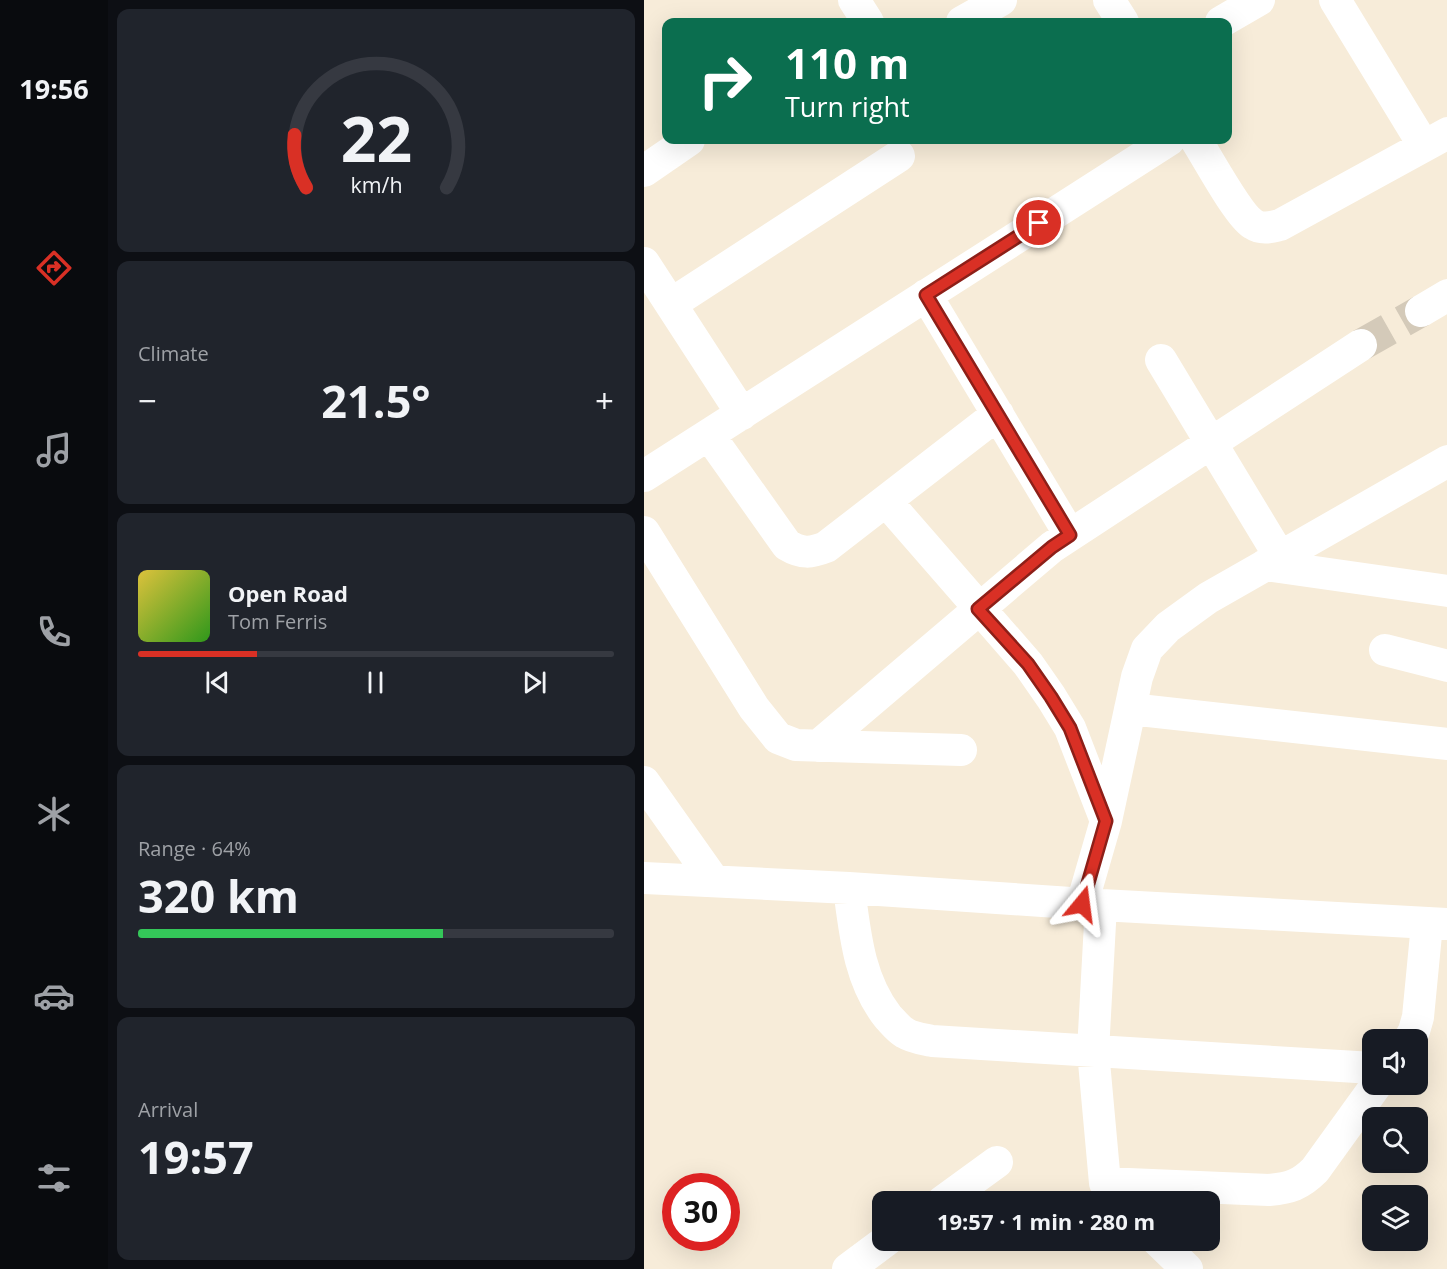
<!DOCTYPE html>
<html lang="en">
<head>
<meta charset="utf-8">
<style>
	:root { --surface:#171b24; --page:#20242c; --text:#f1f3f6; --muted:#9ea1a6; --line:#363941; --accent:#d93025 }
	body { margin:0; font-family:"Open Sans",sans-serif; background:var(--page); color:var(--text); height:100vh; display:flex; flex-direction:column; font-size:22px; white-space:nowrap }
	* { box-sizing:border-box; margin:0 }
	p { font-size:20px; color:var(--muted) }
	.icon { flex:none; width:33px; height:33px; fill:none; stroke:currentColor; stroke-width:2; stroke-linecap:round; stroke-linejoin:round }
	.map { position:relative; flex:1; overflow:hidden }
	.drawer { display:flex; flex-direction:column; gap:9px; padding:9px; background:#0d0f14; width:536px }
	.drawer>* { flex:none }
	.guide { position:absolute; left:18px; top:18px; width:570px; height:126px; border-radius:12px; box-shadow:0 6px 24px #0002; background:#0b6e4f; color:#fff; overflow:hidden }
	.controls { position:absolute; left:718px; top:1029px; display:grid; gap:12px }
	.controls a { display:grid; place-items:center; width:66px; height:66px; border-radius:12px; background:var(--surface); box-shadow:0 6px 24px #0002; font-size:30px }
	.speed { position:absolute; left:18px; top:1173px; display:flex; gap:12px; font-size:30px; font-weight:700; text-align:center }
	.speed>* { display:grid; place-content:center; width:78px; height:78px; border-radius:50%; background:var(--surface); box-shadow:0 6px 24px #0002; line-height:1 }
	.speed .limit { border:9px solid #d22; background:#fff; color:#111 }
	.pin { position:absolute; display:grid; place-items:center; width:51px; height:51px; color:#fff; margin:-26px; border:3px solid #fff; border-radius:50%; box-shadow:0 2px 6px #0007 }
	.me { position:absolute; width:66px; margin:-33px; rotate:16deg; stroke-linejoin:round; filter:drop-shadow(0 0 4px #0008) }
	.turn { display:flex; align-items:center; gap:21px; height:126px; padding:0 24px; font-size:27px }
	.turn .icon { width:78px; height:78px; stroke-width:2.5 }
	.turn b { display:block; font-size:42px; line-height:51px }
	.big { font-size:45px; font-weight:700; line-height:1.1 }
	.drawer .card { flex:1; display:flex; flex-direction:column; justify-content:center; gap:9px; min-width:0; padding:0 21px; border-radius:12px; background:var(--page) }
	.drawer .dial { align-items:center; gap:0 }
	.dial svg { height:156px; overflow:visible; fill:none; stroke:var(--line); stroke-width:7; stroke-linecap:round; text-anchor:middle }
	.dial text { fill:var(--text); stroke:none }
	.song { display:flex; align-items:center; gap:18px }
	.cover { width:72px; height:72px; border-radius:9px; background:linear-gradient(135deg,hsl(50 70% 55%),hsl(110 70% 35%)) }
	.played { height:6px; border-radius:3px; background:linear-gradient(90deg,var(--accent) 25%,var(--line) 25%) }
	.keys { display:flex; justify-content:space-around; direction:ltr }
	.heat { display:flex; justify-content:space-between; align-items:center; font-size:33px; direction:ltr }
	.charge { height:9px; border-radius:4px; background:linear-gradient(90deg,#34c759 64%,var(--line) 0) }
	.trip { position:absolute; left:228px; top:1191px; width:348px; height:60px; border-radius:12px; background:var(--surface); box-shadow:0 6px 24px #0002; font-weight:700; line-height:60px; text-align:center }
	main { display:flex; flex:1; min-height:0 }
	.menu { display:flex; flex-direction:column; width:108px; justify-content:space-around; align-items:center; background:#090b0e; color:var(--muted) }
	.menu .icon { width:42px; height:42px }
	.menu .selected { color:var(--accent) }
	.menu b { font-size:27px; color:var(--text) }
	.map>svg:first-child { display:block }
</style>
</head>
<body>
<main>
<nav class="menu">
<b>19:56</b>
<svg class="icon selected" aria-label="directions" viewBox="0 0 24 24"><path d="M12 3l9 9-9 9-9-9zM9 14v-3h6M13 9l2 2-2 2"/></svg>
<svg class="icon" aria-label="music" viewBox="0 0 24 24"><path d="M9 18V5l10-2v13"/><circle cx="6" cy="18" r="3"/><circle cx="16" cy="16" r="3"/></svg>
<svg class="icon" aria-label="phone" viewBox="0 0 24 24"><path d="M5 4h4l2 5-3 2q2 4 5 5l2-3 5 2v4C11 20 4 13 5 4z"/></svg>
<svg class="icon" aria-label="climate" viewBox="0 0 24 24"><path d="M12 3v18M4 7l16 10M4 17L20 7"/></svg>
<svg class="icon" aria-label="car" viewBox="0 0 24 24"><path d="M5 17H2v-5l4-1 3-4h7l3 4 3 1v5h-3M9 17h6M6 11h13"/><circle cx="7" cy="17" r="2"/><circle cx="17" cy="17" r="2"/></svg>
<svg class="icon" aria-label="filters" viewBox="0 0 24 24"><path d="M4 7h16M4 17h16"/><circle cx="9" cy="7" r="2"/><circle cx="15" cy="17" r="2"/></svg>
</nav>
<section class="drawer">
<div class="card dial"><svg viewBox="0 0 100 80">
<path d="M14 69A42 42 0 1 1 86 69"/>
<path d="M14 69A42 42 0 0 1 8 42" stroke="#d93025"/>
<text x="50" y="56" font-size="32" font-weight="700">22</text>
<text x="50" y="72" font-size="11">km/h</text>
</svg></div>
<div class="card"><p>Climate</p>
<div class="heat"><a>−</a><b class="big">21.5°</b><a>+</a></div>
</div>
<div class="card">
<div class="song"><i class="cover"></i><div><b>Open Road</b><p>Tom Ferris</p></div></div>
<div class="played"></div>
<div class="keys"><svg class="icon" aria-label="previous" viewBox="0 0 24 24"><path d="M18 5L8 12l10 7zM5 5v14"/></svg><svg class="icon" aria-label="pause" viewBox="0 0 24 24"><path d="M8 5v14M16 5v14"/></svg><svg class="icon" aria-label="next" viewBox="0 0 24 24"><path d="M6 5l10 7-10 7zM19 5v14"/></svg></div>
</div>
<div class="card"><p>Range · 64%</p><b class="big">320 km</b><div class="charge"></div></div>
<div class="card"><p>Arrival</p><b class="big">19:57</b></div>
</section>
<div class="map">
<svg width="804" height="1269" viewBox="0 0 804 1269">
	<rect width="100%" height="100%" fill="#f7ecd9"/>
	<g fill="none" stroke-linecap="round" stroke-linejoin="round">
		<!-- minor-tunnel -->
		<path stroke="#d4cab9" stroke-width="32" stroke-dasharray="32 16" stroke-linecap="butt" d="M717,345L777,311"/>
		<!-- minor -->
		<path stroke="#fff" stroke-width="32" d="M210,0L224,22
			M465,0L479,22
			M691,0L780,146
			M318,22L357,0
			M577,22L615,0
			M552,140C563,157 594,215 609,224C618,230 627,227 636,225L804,133
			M0,171L45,140
			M0,263L98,414
			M282,295L426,535
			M27,304L255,156
			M777,311L804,295
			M517,360L636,557
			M65,435L143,545C158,554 167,553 182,547L354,414
			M0,476L525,140
			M242,501L384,664L407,697L426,728L462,821
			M0,532L110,708L134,738L152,745L317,750
			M621,565L804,591
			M741,650L804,666
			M486,709L804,744
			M174,746L408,547L717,345
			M0,782L70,881
			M0,878L205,888L457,905L804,924
			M205,888C211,934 215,980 244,1017C249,1022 254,1029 261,1033C269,1038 279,1039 288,1041L729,1068
			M438,904L462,821L493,677L503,649L524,627L564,598L804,461
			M457,905L449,1051L461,1183L472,1201
			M765,1040L770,1031L774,1017L783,924
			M461,1183L625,1190C646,1188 656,1185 671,1170L733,1084
			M298,1202L353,1162
			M513,1240L543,1269
			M204,1269L243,1240"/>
	</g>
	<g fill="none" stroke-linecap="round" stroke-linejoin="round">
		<!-- route casing -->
		<g stroke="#8d1f18" stroke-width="15">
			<path id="route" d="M395,223L282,295L426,535L408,547L334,609L384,664L407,697L426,728L462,821L438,904"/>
		</g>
		<!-- route -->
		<use href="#route" stroke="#d93025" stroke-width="10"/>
	</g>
</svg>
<div class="controls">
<a><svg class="icon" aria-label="sound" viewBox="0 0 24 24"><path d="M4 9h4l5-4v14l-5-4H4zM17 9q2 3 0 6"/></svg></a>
<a><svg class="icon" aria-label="search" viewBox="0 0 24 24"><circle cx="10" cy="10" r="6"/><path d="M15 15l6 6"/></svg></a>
<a><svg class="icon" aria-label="layers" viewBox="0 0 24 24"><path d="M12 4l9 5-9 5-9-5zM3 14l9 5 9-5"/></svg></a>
</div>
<div class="speed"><div class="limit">30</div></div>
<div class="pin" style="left:395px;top:223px;background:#d93025"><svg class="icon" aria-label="arrive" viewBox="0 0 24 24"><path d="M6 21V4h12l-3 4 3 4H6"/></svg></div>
<svg class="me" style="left:438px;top:904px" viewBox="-20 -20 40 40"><path d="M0-17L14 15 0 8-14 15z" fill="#d93025" stroke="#fff" stroke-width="4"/></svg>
<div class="trip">19:57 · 1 min · 280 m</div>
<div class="guide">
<div class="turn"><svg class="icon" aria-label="right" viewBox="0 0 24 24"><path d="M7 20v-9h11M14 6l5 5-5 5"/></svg><div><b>110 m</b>Turn right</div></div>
</div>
</div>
</main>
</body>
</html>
